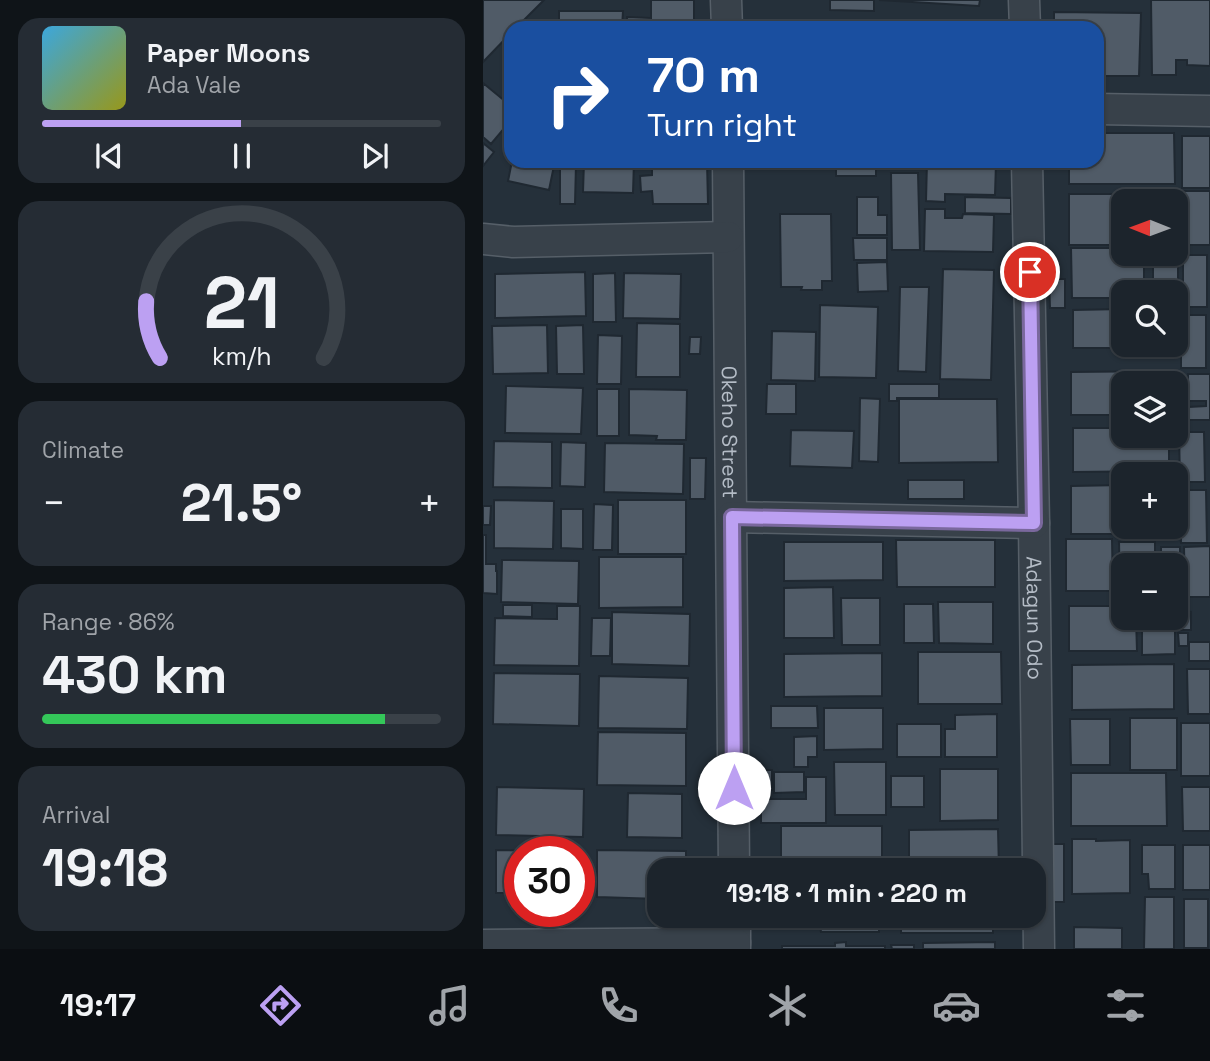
<!DOCTYPE html>
<html lang="en">
<head>
<meta charset="utf-8">
<style>
	:root { --surface:#1c242c; --page:#252c34; --text:#f1f3f6; --muted:#a0a4a9; --line:#3a4148; --accent:#bca0f2 }
	body { margin:0; font-family:"Space Grotesk",sans-serif; background:var(--page); color:var(--text); height:100vh; display:flex; flex-direction:column; font-size:26px; white-space:nowrap }
	* { box-sizing:border-box; margin:0 }
	p { font-size:23px; color:var(--muted) }
	.icon { flex:none; width:38px; height:38px; fill:none; stroke:currentColor; stroke-width:2; stroke-linecap:round; stroke-linejoin:round }
	.map { position:relative; flex:1; overflow:hidden }
	.panel { display:flex; flex-direction:column; gap:18px; padding:18px; background:#0f1418; width:483px }
	.panel>* { flex:none }
	.guide { position:absolute; left:21px; top:21px; width:600px; height:147px; border-radius:21px; box-shadow:0 2px 5px #0004,0 0 0 2px var(--line); background:#1a4fa0; color:#fff; overflow:hidden }
	.needle { width:46px; rotate:271deg }
	.buttons { position:absolute; left:628px; top:189px; display:grid; gap:14px }
	.buttons a { display:grid; place-items:center; width:77px; height:77px; border-radius:14px; background:var(--surface); box-shadow:0 2px 5px #0004,0 0 0 2px var(--line); font-size:35px }
	.speed { position:absolute; left:21px; top:836px; display:flex; gap:14px; font-size:35px; font-weight:700; text-align:center }
	.speed>* { display:grid; place-content:center; width:91px; height:91px; border-radius:50%; background:var(--surface); box-shadow:0 2px 5px #0004,0 0 0 2px var(--line); line-height:1 }
	.speed .limit { border:10px solid #d22; background:#fff; color:#111 }
	.pin { position:absolute; display:grid; place-items:center; width:60px; height:60px; color:#fff; margin:-30px; border:4px solid #fff; border-radius:50%; box-shadow:0 2px 7px #0007 }
	.me { position:absolute; width:77px; margin:-38px; rotate:0deg; stroke-linejoin:round; filter:drop-shadow(0 0 5px #0008) }
	.turn { display:flex; align-items:center; gap:24px; height:147px; padding:0 28px; font-size:32px }
	.turn .icon { width:91px; height:91px; stroke-width:2.5 }
	.turn b { display:block; font-size:49px; line-height:60px }
	.big { font-size:52px; font-weight:800; line-height:1.1 }
	.panel .card { flex:1; display:flex; flex-direction:column; justify-content:center; gap:10px; min-width:0; padding:0 24px; border-radius:21px; background:var(--page) }
	.panel .dial { align-items:center; gap:0 }
	.dial svg { height:182px; overflow:visible; fill:none; stroke:var(--line); stroke-width:7; stroke-linecap:round; text-anchor:middle }
	.dial text { fill:var(--text); stroke:none }
	.song { display:flex; align-items:center; gap:21px }
	.cover { width:84px; height:84px; border-radius:10px; background:linear-gradient(135deg,hsl(200 70% 55%),hsl(60 70% 35%)) }
	.played { height:7px; border-radius:4px; background:linear-gradient(90deg,var(--accent) 50%,var(--line) 50%) }
	.keys { display:flex; justify-content:space-around; direction:ltr }
	.heat { display:flex; justify-content:space-between; align-items:center; font-size:38px; direction:ltr }
	.charge { height:10px; border-radius:5px; background:linear-gradient(90deg,#34c759 86%,var(--line) 0) }
	.trip { position:absolute; left:164px; top:858px; width:399px; height:70px; border-radius:21px; background:var(--surface); box-shadow:0 2px 5px #0004,0 0 0 2px var(--line); font-weight:800; line-height:70px; text-align:center }
	.menu { display:flex; height:112px; justify-content:space-around; align-items:center; background:#0b0e12; color:var(--muted) }
	.menu .icon { width:49px; height:49px }
	.menu .selected { color:var(--accent) }
	.menu b { font-size:32px; color:var(--text) }
	main { display:flex; flex:1; min-height:0 }
	.map>svg:first-child { display:block }
</style>
</head>
<body>
<main>
<section class="panel">
<div class="card">
<div class="song"><i class="cover"></i><div><b>Paper Moons</b><p>Ada Vale</p></div></div>
<div class="played"></div>
<div class="keys"><svg class="icon" aria-label="previous" viewBox="0 0 24 24"><path d="M18 5L8 12l10 7zM5 5v14"/></svg><svg class="icon" aria-label="pause" viewBox="0 0 24 24"><path d="M8 5v14M16 5v14"/></svg><svg class="icon" aria-label="next" viewBox="0 0 24 24"><path d="M6 5l10 7-10 7zM19 5v14"/></svg></div>
</div>
<div class="card dial"><svg viewBox="0 0 100 80">
<path d="M14 69A42 42 0 1 1 86 69"/>
<path d="M14 69A42 42 0 0 1 8 44" stroke="#bca0f2"/>
<text x="50" y="56" font-size="32" font-weight="700">21</text>
<text x="50" y="72" font-size="11">km/h</text>
</svg></div>
<div class="card"><p>Climate</p>
<div class="heat"><a>−</a><b class="big">21.5°</b><a>+</a></div>
</div>
<div class="card"><p>Range · 86%</p><b class="big">430 km</b><div class="charge"></div></div>
<div class="card"><p>Arrival</p><b class="big">19:18</b></div>
</section>
<div class="map">
<svg width="727" height="949" viewBox="0 0 727 949">
	<rect width="100%" height="100%" fill="#25303a"/>
	<!-- building -->
	<path fill="#505b67" stroke="#1f2831" stroke-width="2" d="M0,0H61L33,28H28V33L0,62Z
		M168,0H211V28H144V17L168,18Z
		M347,0H391V11L347,10Z
		M396,0H497L496,6Z
		M668,0H727V66L704,65V60H693V75H669Z
		M76,11H140L139,28H76Z
		M571,12L658,13L656,76H614V28H571Z
		M0,83L28,106V120L8,144L0,137Z
		M614,133H691L692,184H586V161H614Z
		M699,136H727V188H699Z
		M0,143L11,152L0,166Z
		M29,161H72L66,190L25,181Z
		M101,161H151L150,193L100,192Z
		M165,161H224L225,204H170L169,191L158,192L157,176L169,175V169H165Z
		M353,161H393V176H353Z
		M444,161L513,163L512,195L462,194V202L443,201Z
		M77,164H93L92,204H77Z
		M408,173H435L437,250H409Z
		M697,191H727V245H697Z
		M586,194H687V201H640V245H586Z
		M374,197H395V215H404V235H374Z
		M482,197L528,198V214L482,213Z
		M442,209H462V218H479L480,214L511,215L510,252L441,251Z
		M297,214H348L349,281H339V290H318L319,287H298Z
		M370,238H404V260H371Z
		M588,248H640V254H661V292H640V298H589Z
		M693,253H695V303H693V292H670V254Z
		M700,255H724V307H700Z
		M404,262L405,291L375,292L374,263Z
		M460,269L511,270L508,380L457,379Z
		M102,272L103,316L12,318V274Z
		M132,273L133,322H110V274Z
		M141,273L198,274L197,319L140,318Z
		M566,279H582V308H567Z
		M417,287H446L443,372L415,371Z
		M337,305L395,307L393,378L336,377Z
		M640,309V345H669V348H590V310Z
		M698,315H723V368H698Z
		M154,323L197,324V377H153Z
		M64,325L65,373L10,374L9,326Z
		M100,325L101,374H74L73,326Z
		M289,331L333,332L332,381L288,380Z
		M115,335L139,336L138,384H114Z
		M207,337H218L217,354H206Z
		M683,371V383H640V415H588V372Z
		M705,374H727V420H705V407L723,406V401H705Z
		M284,384H313V414H283Z
		M406,384H456V398H414V401H406Z
		M23,386L100,388L98,434L22,433Z
		M114,389H136V436H114Z
		M146,389L204,390L203,440H173L174,436L146,435Z
		M377,398L397,399L395,462L376,461Z
		M416,399H514L515,462L416,463Z
		M590,428H640V436H686V471L590,472Z
		M308,430L371,431L369,468L307,466Z
		M696,432H721L722,482H697Z
		M11,441L69,442V488L10,487Z
		M78,442L103,443L102,487L77,486Z
		M122,443L201,444L200,494L121,492Z
		M207,458H223L222,499H207Z
		M425,480H481V499H425Z
		M640,485V527H672V534H588V486Z
		M697,490H723L724,543H698Z
		M11,500L71,501L70,549L11,548Z
		M135,500H203V554H135Z
		M111,504L130,505L129,550H110Z
		M0,506H8L7,525H0Z
		M78,509H100V549L78,548Z
		M693,520H695V537H681L680,527H693Z
		M0,535H3V564H13V571H14V594L0,593Z
		M583,539H629L630,591H583Z
		M413,540H512V587H414Z
		M301,542H400V580L301,581Z
		M636,542H672V565H640V589H637Z
		M727,546V597H702L701,547Z
		M678,547H697V591H693V565H678Z
		M116,557H200V607L116,608Z
		M19,560L96,561L95,604L18,602Z
		M350,587L351,638H301V588Z
		M358,598H397V645H359Z
		M455,602H510V644L456,643Z
		M421,604H450L451,643H421Z
		M20,605H49V617L20,616Z
		M74,606H97L96,666L11,665L12,618L74,619Z
		M586,606H640V618H653L654,651H586Z
		M698,611L708,612V630H698Z
		M129,612L207,614L206,666L129,664Z
		M109,618H128L127,656H108Z
		M659,618H692V654L659,655Z
		M695,633H705V646H696Z
		M706,642H727V661H706Z
		M435,652H518L519,704H435Z
		M399,653V696L301,697V654Z
		M691,664V709L589,710V665Z
		M704,669H727V714H705Z
		M11,673L97,674L96,726L10,724Z
		M116,676L205,678L204,729L115,728Z
		M288,706H334L335,728H288Z
		M341,708H400V749L341,750Z
		M514,714V757H462V729H472V715Z
		M647,718H694V770H647Z
		M587,719H627V765H588Z
		M698,723H727V776H698Z
		M414,724H458V757H414Z
		M115,732L203,733V786L114,785Z
		M334,736V757H325V767H311V737Z
		M351,762H403V815H352Z
		M457,769H515V820L457,821Z
		M278,770H289V790H278Z
		M291,772H321V792L291,793Z
		M588,773H683L684,826H588Z
		M408,776H441V807H408Z
		M323,777H343V823H278V799H323Z
		M14,787L101,789L100,837L13,835Z
		M699,787H727V831H700Z
		M145,793L199,794V838L144,837Z
		M298,826H399V870H298Z
		M515,829L516,870H426V830Z
		M589,839H613V841L647,840V893L589,894Z
		M567,844H581V902H567Z
		M659,845H692V889H666L665,874H659Z
		M700,845H727V890H700Z
		M13,850L98,851L97,894L96,852H37V893H13Z
		M114,850L203,851V870H177V899L114,897Z
		M662,897H691V949H661Z
		M701,899H725V948H701Z
		M272,915H295V928H272Z
		M298,915H396V932H338L337,925L299,926Z
		M418,915H510V933H418Z
		M591,927L639,928V949H591Z
		M363,942V946H402V949H299V946H352V943Z
		M512,942V949H440V943Z
		M408,945H431V949H409Z"/>
	<g fill="none" stroke-linecap="round" stroke-linejoin="round">
		<!-- street casing -->
		<g stroke="#565f68" stroke-width="33">
			<g id="street">
				<path d="M243,0L244,28"/>
				<path d="M541,0L542,28"/>
				<path d="M614,109L727,111"/>
				<path id="s1" d="M245,161L251,870"/>
				<path id="s2" d="M544,161L551,523L556,949"/>
				<path d="M0,239L30,242L245,237"/>
				<path d="M249,517L551,523"/>
				<path d="M252,915V949"/>
				<path d="M0,945L252,943"/>
			</g>
		</g>
		<!-- street -->
		<use href="#street" stroke="#38414a" stroke-width="30"/>
	</g>
	<g fill="none" stroke-linecap="round" stroke-linejoin="round">
		<!-- route casing -->
		<g stroke="#7a689d" stroke-width="18">
			<path id="route" d="M251,788L249,517L551,523L547,272"/>
		</g>
		<!-- route -->
		<use href="#route" stroke="#bca0f2" stroke-width="12"/>
	</g>
	<g text-anchor="middle" dominant-baseline="central" stroke-width="7" stroke-linejoin="round" paint-order="stroke">
		<!-- street labels -->
		<g font-size="21" fill="#b4bcc6" stroke="#1d262f">
			<text stroke="none"><textPath href="#s1" startOffset="271">Okeho Street</textPath></text>
			<text stroke="none"><textPath href="#s2" startOffset="457">Adagun Odo</textPath></text>
		</g>
	</g>
</svg>
<div class="buttons">
<a><svg class="needle" viewBox="-14 -14 28 28"><path d="M0-13l5 13h-10z" fill="#e53935"/><path d="M0 13l5-13h-10z" fill="#a0a4a9"/></svg></a>
<a><svg class="icon" aria-label="search" viewBox="0 0 24 24"><circle cx="10" cy="10" r="6"/><path d="M15 15l6 6"/></svg></a>
<a><svg class="icon" aria-label="layers" viewBox="0 0 24 24"><path d="M12 4l9 5-9 5-9-5zM3 14l9 5 9-5"/></svg></a>
<a>+</a>
<a>−</a>
</div>
<div class="speed"><div class="limit">30</div></div>
<div class="pin" style="left:547px;top:272px;background:#d93025"><svg class="icon" aria-label="arrive" viewBox="0 0 24 24"><path d="M6 21V4h12l-3 4 3 4H6"/></svg></div>
<svg class="me" style="left:251px;top:788px" viewBox="-20 -20 40 40"><circle r="19" fill="#fff"/><path d="M0-13L10 11 0 6-10 11z" fill="#bca0f2"/></svg>
<div class="trip">19:18 · 1 min · 220 m</div>
<div class="guide">
<div class="turn"><svg class="icon" aria-label="right" viewBox="0 0 24 24"><path d="M7 20v-9h11M14 6l5 5-5 5"/></svg><div><b>70 m</b>Turn right</div></div>
</div>
</div>
</main>
<nav class="menu">
<b>19:17</b>
<svg class="icon selected" aria-label="directions" viewBox="0 0 24 24"><path d="M12 3l9 9-9 9-9-9zM9 14v-3h6M13 9l2 2-2 2"/></svg>
<svg class="icon" aria-label="music" viewBox="0 0 24 24"><path d="M9 18V5l10-2v13"/><circle cx="6" cy="18" r="3"/><circle cx="16" cy="16" r="3"/></svg>
<svg class="icon" aria-label="phone" viewBox="0 0 24 24"><path d="M5 4h4l2 5-3 2q2 4 5 5l2-3 5 2v4C11 20 4 13 5 4z"/></svg>
<svg class="icon" aria-label="climate" viewBox="0 0 24 24"><path d="M12 3v18M4 7l16 10M4 17L20 7"/></svg>
<svg class="icon" aria-label="car" viewBox="0 0 24 24"><path d="M5 17H2v-5l4-1 3-4h7l3 4 3 1v5h-3M9 17h6M6 11h13"/><circle cx="7" cy="17" r="2"/><circle cx="17" cy="17" r="2"/></svg>
<svg class="icon" aria-label="filters" viewBox="0 0 24 24"><path d="M4 7h16M4 17h16"/><circle cx="9" cy="7" r="2"/><circle cx="15" cy="17" r="2"/></svg>
</nav>
</body>
</html>
